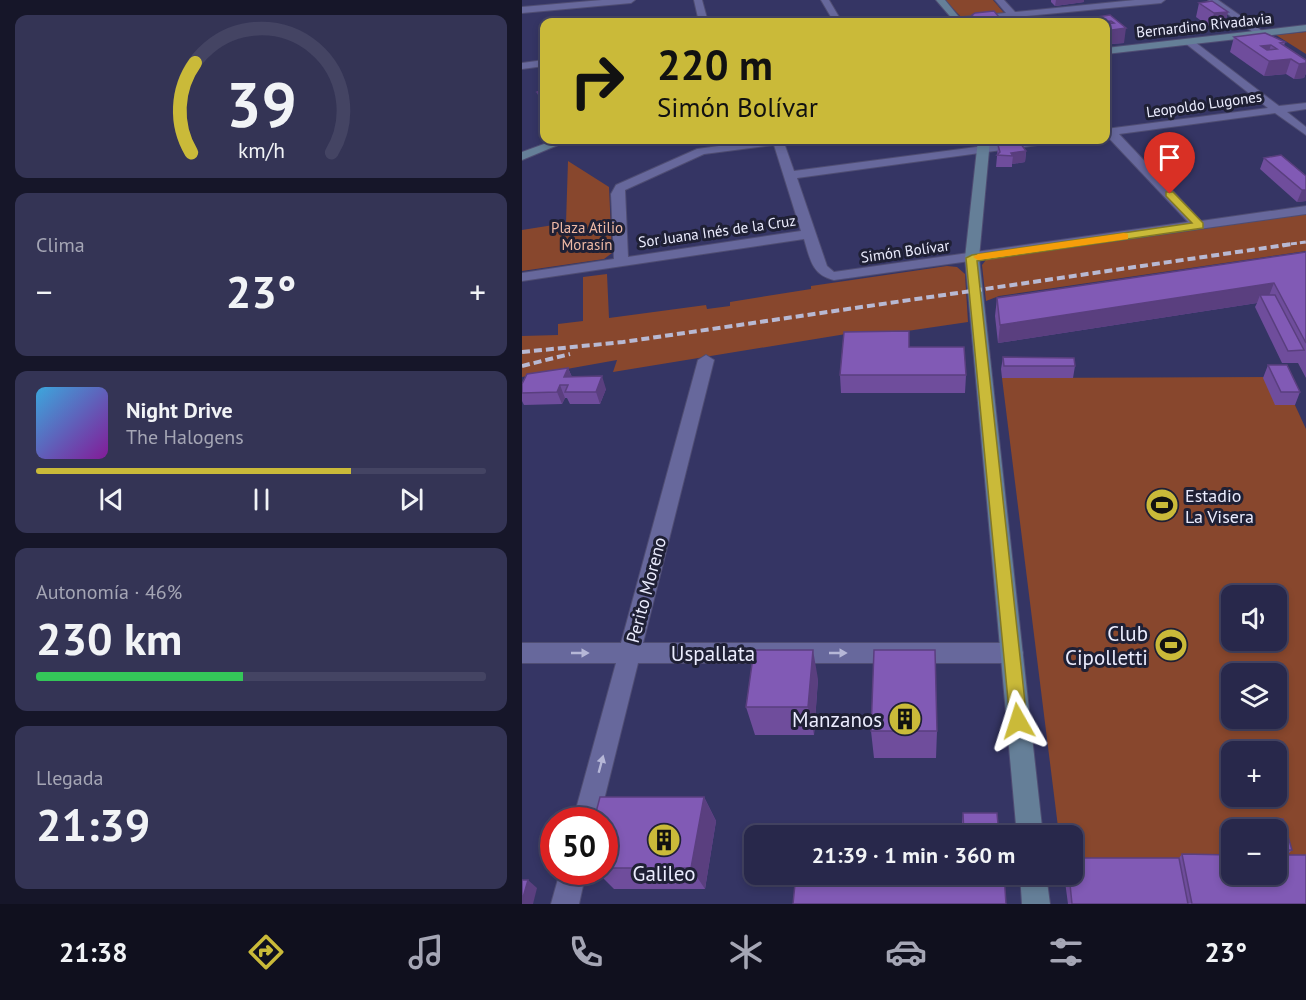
<!DOCTYPE html>
<html lang="es">
<head>
<meta charset="utf-8">
<style>
	:root { --surface:#28284b; --page:#343455; --text:#f1f3f6; --muted:#a5a6b5; --line:#444463; --accent:#caba39 }
	body { margin:0; font-family:"PT Sans",sans-serif; background:var(--page); color:var(--text); height:100vh; display:flex; flex-direction:column; font-size:22px; white-space:nowrap }
	* { box-sizing:border-box; margin:0 }
	p { font-size:20px; color:var(--muted) }
	.icon { flex:none; width:33px; height:33px; fill:none; stroke:currentColor; stroke-width:2; stroke-linecap:round; stroke-linejoin:round }
	.map { position:relative; flex:1; overflow:hidden }
	.sheet { display:flex; flex-direction:column; gap:15px; padding:15px; background:#161629; width:522px }
	.sheet>* { flex:none }
	.top-card { position:absolute; left:18px; top:18px; width:570px; height:126px; border-radius:12px; box-shadow:0 3px 9px #0003,0 0 0 2px var(--line); background:#caba39; color:#111; overflow:hidden }
	.fabs { position:absolute; left:699px; top:585px; display:grid; gap:12px }
	.fabs a { display:grid; place-items:center; width:66px; height:66px; border-radius:12px; background:var(--surface); box-shadow:0 3px 9px #0003,0 0 0 2px var(--line); font-size:30px }
	.speed { position:absolute; left:18px; top:807px; display:flex; gap:12px; font-size:30px; font-weight:700; text-align:center }
	.speed>* { display:grid; place-content:center; width:78px; height:78px; border-radius:50%; background:var(--surface); box-shadow:0 3px 9px #0003,0 0 0 2px var(--line); line-height:1 }
	.speed .limit { border:9px solid #d22; background:#fff; color:#111 }
	.pin { position:absolute; display:grid; place-items:center; width:51px; height:51px; color:#fff; margin:-62px -26px; border-radius:50% 50% 50% 0; rotate:-45deg; box-shadow:0 0 6px #0007 }
	.pin .icon { rotate:45deg }
	.me { position:absolute; width:66px; margin:-33px; rotate:354deg; stroke-linejoin:round; filter:drop-shadow(0 0 4px #0008) }
	.turn { display:flex; align-items:center; gap:21px; height:126px; padding:0 18px; font-size:27px }
	.turn .icon { width:78px; height:78px; stroke-width:2.5 }
	.turn b { display:block; font-size:42px; line-height:51px }
	.big { font-size:45px; font-weight:600; line-height:1.1 }
	.sheet .widget { flex:1; display:flex; flex-direction:column; justify-content:center; gap:9px; min-width:0; padding:0 21px; border-radius:12px; background:var(--page) }
	.sheet .dial { align-items:center; gap:0 }
	.dial svg { height:156px; overflow:visible; fill:none; stroke:var(--line); stroke-width:7; stroke-linecap:round; text-anchor:middle }
	.dial text { fill:var(--text); stroke:none }
	.song { display:flex; align-items:center; gap:18px }
	.cover { width:72px; height:72px; border-radius:9px; background:linear-gradient(135deg,hsl(200 70% 55%),hsl(290 70% 35%)) }
	.played { height:6px; border-radius:3px; background:linear-gradient(90deg,var(--accent) 70%,var(--line) 70%) }
	.keys { display:flex; justify-content:space-around; direction:ltr }
	.heat { display:flex; justify-content:space-between; align-items:center; font-size:33px; direction:ltr }
	.charge { height:9px; border-radius:4px; background:linear-gradient(90deg,#34c759 46%,var(--line) 0) }
	.trip { position:absolute; left:222px; top:825px; width:339px; height:60px; border-radius:12px; background:var(--surface); box-shadow:0 3px 9px #0003,0 0 0 2px var(--line); font-weight:600; line-height:60px; text-align:center }
	.dock { display:flex; height:96px; justify-content:space-around; align-items:center; background:#10101e; color:var(--muted) }
	.dock .icon { width:42px; height:42px }
	.dock .on { color:var(--accent) }
	.dock b { font-size:27px; color:var(--text) }
	main { display:flex; flex:1; min-height:0 }
	.map>svg:first-child { display:block }
</style>
</head>
<body>
<main>
<section class="sheet">
<div class="widget dial"><svg viewBox="0 0 100 80">
<path d="M14 69A42 42 0 1 1 86 69"/>
<path d="M14 69A42 42 0 0 1 16 23" stroke="#caba39"/>
<text x="50" y="56" font-size="32" font-weight="700">39</text>
<text x="50" y="72" font-size="11">km/h</text>
</svg></div>
<div class="widget"><p>Clima</p>
<div class="heat"><a>−</a><b class="big">23°</b><a>+</a></div>
</div>
<div class="widget">
<div class="song"><i class="cover"></i><div><b>Night Drive</b><p>The Halogens</p></div></div>
<div class="played"></div>
<div class="keys"><svg class="icon" aria-label="previous" viewBox="0 0 24 24"><path d="M18 5L8 12l10 7zM5 5v14"/></svg><svg class="icon" aria-label="pause" viewBox="0 0 24 24"><path d="M8 5v14M16 5v14"/></svg><svg class="icon" aria-label="next" viewBox="0 0 24 24"><path d="M6 5l10 7-10 7zM19 5v14"/></svg></div>
</div>
<div class="widget"><p>Autonomía · 46%</p><b class="big">230 km</b><div class="charge"></div></div>
<div class="widget"><p>Llegada</p><b class="big">21:39</b></div>
</section>
<div class="map">
<svg width="784" height="904" viewBox="0 0 784 904">
	<rect width="100%" height="100%" fill="#353564"/>
	<!-- green -->
	<path fill="#88472d" fill-rule="evenodd" d="M423,0H471L482,13L439,17Z
		M784,32V54L754,35Z
		M46,161L87,187L90,253L82,259L0,271V230L44,223Z
		M784,214V251L477,296L464,301L460,265L464,260Z
		M425,266L435,267L443,274L446,322L324,340V334L91,372L95,360L0,377V336L36,335V324L61,321V277L85,274L87,318L184,305L185,309L208,306V302L289,289V286Z
		M760,377L784,429V904L550,874V836L537,835L480,378ZM710,596H754V640H710ZM710,674H754V718H710ZM710,752H754V796H710ZM710,830H754V874H710Z"/>
	<g fill="none" stroke-linecap="round" stroke-linejoin="round">
		<!-- street casing -->
		<g stroke="#4f4d73" stroke-width="2">
			<path id="street" d="M80,0H113L109,3L0,13V7Z
				M172,0H180L186,22H177Z
				M299,0H307L320,22H312Z
				M473,0H482L493,12L613,0H643L639,3L442,22H415L420,19L484,13Z
				M686,0H696L743,33L735,35Z
				M663,39H669L757,106L784,103V109L765,112L784,127V135L753,113L597,134L679,221L784,206V214L312,280C290,275 288,259 282,239L0,281V273L92,259L89,194L94,185L175,149L241,140H261L272,171L508,140H536L530,143L275,178L305,266L312,272L666,222L584,135V129L746,108L663,43ZM252,145L279,231L106,257L103,190L182,154Z
				M22,60V66L0,69V63Z
				M184,355L192,360L121,643H490L498,646L501,653L498,660L490,663H116L77,820H51L94,663H0V643H99L176,360Z
				M38,872H64L57,904H29Z"/>
		</g>
		<!-- secondary casing -->
		<g stroke="#4f4d73" stroke-width="2">
			<path id="secondary" d="M414,0H423L441,22H433Z
				M784,25V31L584,54V48Z
				M33,140H48L0,160V152Z
				M456,140H468L457,258L521,836H495L443,258Z
				M498,874H524L528,904H500Z"/>
		</g>
		<!-- street -->
		<use href="#street" fill="#67689c" fill-rule="evenodd"/>
		<!-- secondary -->
		<use href="#secondary" fill="#657f98" fill-rule="evenodd"/>
		<!-- rail-far1 -->
		<path stroke="#b8b9d3" stroke-width="3" stroke-dasharray="6 3" stroke-linecap="butt" d="M760,245L784,242"/>
		<!-- rail -->
		<path stroke="#b8b9d3" stroke-width="4" stroke-dasharray="8 4" stroke-linecap="butt" d="M0,352L101,342L770,244
			M0,366L48,354"/>
	</g>
	<!-- wall -->
	<path fill="#6f4d9c" d="M529,0H562V2L533,6L529,2Z
		M677,3L706,12L702,26L689,28L674,17Z
		M450,15L477,17L476,22H450Z
		M588,15L602,43L588,44L584,41V22H574L575,17Z
		M712,37L763,42L762,46L784,60V73L782,78L772,79L764,74L742,76L708,52Z
		M22,89V113L15,92Z
		M476,145L504,151L503,162L490,164V167H474Z
		M742,158L784,176V201L775,202L738,169Z
		M784,252V378L776,363H760L733,307L735,303L476,343L473,316L475,298Z
		M387,347L444,375L443,393H319L318,375Z
		M481,357L553,366L551,378H480L479,369Z
		M746,365L778,392L773,405H753L741,378Z
		M46,368L50,377L84,389L78,404H48L45,398H43L40,404L2,405L0,401V384Z
		M296,679L292,735H233L224,707Z
		M349,731H415L414,758H352Z
		M182,797L194,821L183,889H92L75,872H82V820Z
		M441,813L477,836H440V822Z
		M719,819H761L770,850L765,855H784V904H546L542,874H550V858H657L660,854L710,855V874H754V830H712V828Z"/>
	<!-- shaded-wall -->
	<path fill="#5a3f7f" d="M534,0H562V2L533,6Z
		M706,12L702,26L689,28L692,13Z
		M477,17L476,22H453V19Z
		M589,21L588,28L584,25V22H581Z
		M604,28L602,43L588,44L590,30Z
		M749,45L744,60L739,46Z
		M769,59L764,74L742,76L747,61Z
		M784,63V73L782,78L772,79L777,64Z
		M388,140H403V142L388,144Z
		M504,151L503,162L490,164L491,156L489,153Z
		M780,190H784V201L775,202Z
		M752,283L745,301L738,295L735,303L476,343L478,325Z
		M46,368L51,380L42,377Z
		M80,376L84,389L78,404L74,392Z
		M38,385L43,398L40,404L35,392Z
		M291,650L296,679L292,735L286,707Z
		M182,797L194,821L183,889L169,868Z
		M6,880L15,888L11,904H0V901Z"/>
	<!-- building -->
	<path fill="#815ab5" stroke="#5a3f7f" stroke-width="1.5" fill-rule="evenodd" d="M690,1L706,12L692,13L677,3Z
		M472,11L477,17L453,19L450,15L453,13Z
		M588,15L604,28L590,30L584,24L592,23L589,21L581,22L575,17Z
		M743,33L763,42L758,43L784,60V63L777,64L769,59L747,61L712,37ZM749,45L755,49L745,50L739,46Z
		M22,89V96L15,92Z
		M496,140L504,151L489,153L491,156L475,155L478,152L476,145Z
		M759,155L784,176V190H780L742,158Z
		M784,252V343L752,283L478,325L475,298Z
		M738,295H753L782,350L766,351Z
		M387,331V347H442L444,375H318L322,332Z
		M481,357L552,358L553,366H482Z
		M746,365H765L778,392H759Z
		M46,368L42,377L80,376L74,392H43L46,385H38L35,392L0,393V384L5,374Z
		M232,650H291L286,707H224Z
		M352,650H413L415,731H349Z
		M78,797H182L169,868H82V820H72Z
		M441,813H475L477,836H442Z
		M719,819H761L770,850H754V830H722Z
		M660,854L710,855V874H754V855H784V904H670Z
		M550,858H657L666,904H550L547,874H550Z
		M274,874H482L484,904H271Z
		M0,880H6L0,901Z"/>
	<!-- one-way arrows -->
	<defs><path id="oneway-solid" d="M-6-.8H1V-3.2L6.5 0L1 3.2V.8H-6Z" transform="scale(1.5)"/></defs>
	<g fill="#b6b7d7">
		<use href="#oneway-solid" transform="translate(58 653)"/>
		<use href="#oneway-solid" transform="translate(316 653)"/>
		<use href="#oneway-solid" transform="translate(79 764) rotate(-75)"/>
	</g>
	<!-- route -->
	<path fill="#caba39" stroke="#837925" stroke-width="1.5" d="M644,192H651L681,223V228L455,261L505,721L503,727L496,730L490,727L488,721L444,258L450,255L670,223L644,196Z"/>
	<!-- slow -->
	<path fill="#f59e0b" d="M602,233L606,234V239L456,260L451,257L456,254Z"/>
	<!-- icons -->
	<defs>
		<g id="stadium-disc" transform="scale(1.725)"><circle r="9.5" fill="#caba39" stroke="#1f2035"/><path d="M0-5a6.5 5 0 1 0 0 10a6.5 5 0 1 0 0-10ZM-3.5-1.8h7v3.6h-7Z" fill="#111"/></g>
		<g id="building-disc" transform="scale(1.725)"><circle r="9.5" fill="#caba39" stroke="#1f2035"/><path d="M-4-6H4V6H1V3H-1V6H-4ZM-2.5-4.3h1.7v1.8h-1.7ZM.8-4.3h1.7v1.8H.8ZM-2.5-1h1.7V.8h-1.7ZM.8-1h1.7V.8H.8Z" fill="#111"/></g>
	</defs>
	<g fill-rule="evenodd">
		<use href="#stadium-disc" x="640" y="505"/>
		<use href="#stadium-disc" x="649" y="645"/>
		<use href="#building-disc" x="383" y="719"/>
		<use href="#building-disc" x="142" y="840"/>
	</g>
	<g text-anchor="middle" dominant-baseline="central" stroke-width="6" stroke-linejoin="round" paint-order="stroke">
		<!-- far-street labels -->
		<g font-size="15" fill="#ebecfe" stroke="#1f2035">
			<text transform="translate(682 25) rotate(-6)">Bernardino Rivadavia</text>
			<text transform="translate(682 104) rotate(-8)">Leopoldo Lugones</text>
			<text transform="translate(195 231) rotate(-8)">Sor Juana Inés de la Cruz</text>
			<text transform="translate(383 251) rotate(-8)">Simón Bolívar</text>
		</g>
		<!-- far-park labels -->
		<g font-size="15" fill="#efb9a5" stroke="#1f2035">
			<text x="65" y="227">Plaza Atilio<tspan x="65" dy="17">Morasín</tspan></text>
		</g>
		<!-- poi labels -->
		<g font-size="18" fill="#ebecfe" stroke="#1f2035" text-anchor="start">
			<text x="663" y="495">Estadio<tspan x="663" dy="21">La Visera</tspan></text>
		</g>
		<!-- street labels -->
		<g font-size="18" fill="#ebecfe" stroke="#1f2035">
			<text transform="translate(124 590) rotate(-75)">Perito Moreno</text>
		</g>
		<!-- near-poi labels -->
		<g font-size="21" fill="#ebecfe" stroke="#1f2035" text-anchor="end">
			<text x="626" y="633">Club<tspan x="626" dy="24">Cipolletti</tspan></text>
			<text x="360" y="719">Manzanos</text>
			<text x="142" y="873" text-anchor="middle">Galileo</text>
		</g>
		<!-- near-street labels -->
		<g font-size="21" fill="#ebecfe" stroke="#1f2035">
			<text x="191" y="653">Uspallata</text>
		</g>
	</g>
</svg>
<div class="fabs">
<a><svg class="icon" aria-label="sound" viewBox="0 0 24 24"><path d="M4 9h4l5-4v14l-5-4H4zM17 9q2 3 0 6"/></svg></a>
<a><svg class="icon" aria-label="layers" viewBox="0 0 24 24"><path d="M12 4l9 5-9 5-9-5zM3 14l9 5 9-5"/></svg></a>
<a>+</a>
<a>−</a>
</div>
<div class="speed"><div class="limit">50</div></div>
<div class="pin" style="left:648px;top:194px;background:#d93025"><svg class="icon" aria-label="arrive" viewBox="0 0 24 24"><path d="M6 21V4h12l-3 4 3 4H6"/></svg></div>
<svg class="me" style="left:496px;top:721px" viewBox="-20 -20 40 40"><path d="M0-17L14 15 0 8-14 15z" fill="#caba39" stroke="#fff" stroke-width="4"/></svg>
<div class="trip">21:39 · 1 min · 360 m</div>
<div class="top-card">
<div class="turn"><svg class="icon" aria-label="right" viewBox="0 0 24 24"><path d="M7 20v-9h11M14 6l5 5-5 5"/></svg><div><b>220 m</b>Simón Bolívar</div></div>
</div>
</div>
</main>
<nav class="dock">
<b>21:38</b>
<svg class="icon on" aria-label="directions" viewBox="0 0 24 24"><path d="M12 3l9 9-9 9-9-9zM9 14v-3h6M13 9l2 2-2 2"/></svg>
<svg class="icon" aria-label="music" viewBox="0 0 24 24"><path d="M9 18V5l10-2v13"/><circle cx="6" cy="18" r="3"/><circle cx="16" cy="16" r="3"/></svg>
<svg class="icon" aria-label="phone" viewBox="0 0 24 24"><path d="M5 4h4l2 5-3 2q2 4 5 5l2-3 5 2v4C11 20 4 13 5 4z"/></svg>
<svg class="icon" aria-label="climate" viewBox="0 0 24 24"><path d="M12 3v18M4 7l16 10M4 17L20 7"/></svg>
<svg class="icon" aria-label="car" viewBox="0 0 24 24"><path d="M5 17H2v-5l4-1 3-4h7l3 4 3 1v5h-3M9 17h6M6 11h13"/><circle cx="7" cy="17" r="2"/><circle cx="17" cy="17" r="2"/></svg>
<svg class="icon" aria-label="filters" viewBox="0 0 24 24"><path d="M4 7h16M4 17h16"/><circle cx="9" cy="7" r="2"/><circle cx="15" cy="17" r="2"/></svg>
<b>23°</b>
</nav>
</body>
</html>
